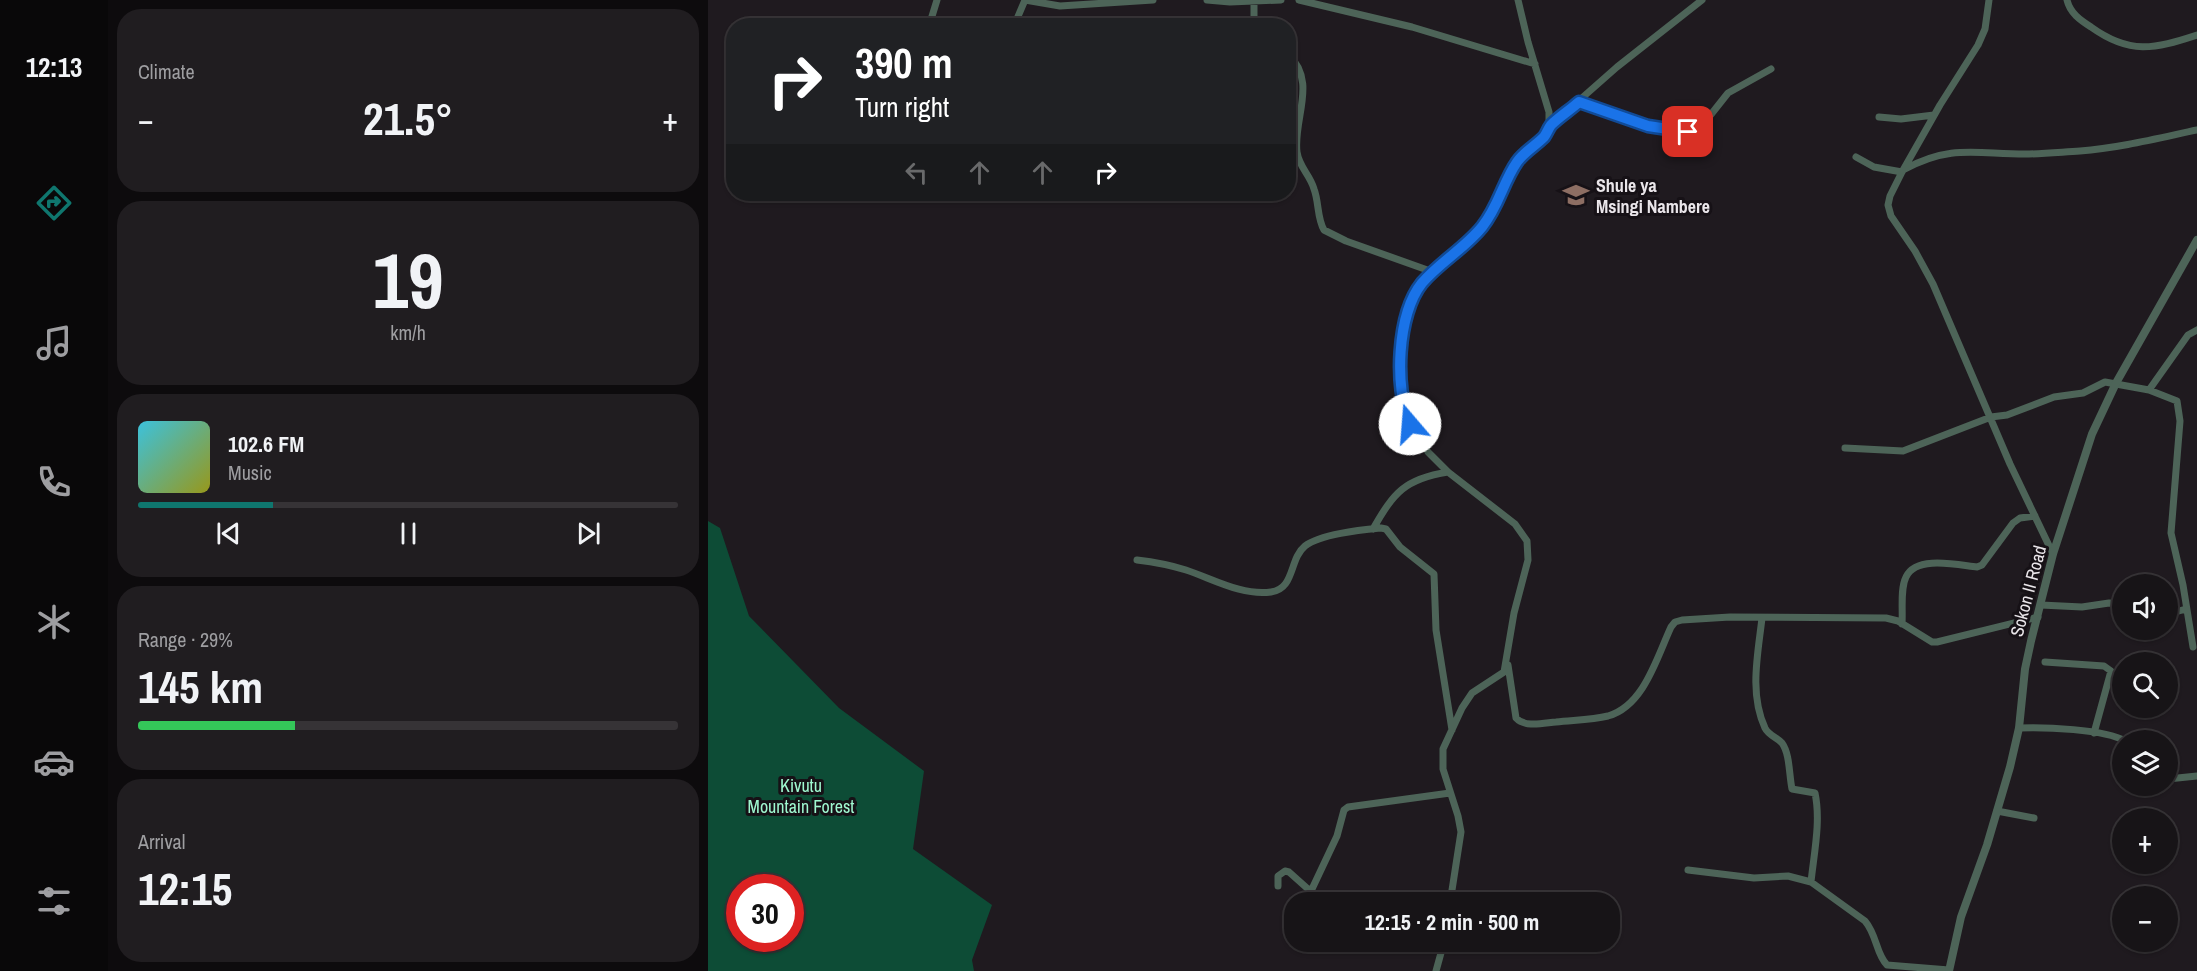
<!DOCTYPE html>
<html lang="en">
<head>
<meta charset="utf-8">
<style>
	:root { --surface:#171417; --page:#201d20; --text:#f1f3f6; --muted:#9e9ea1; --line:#363336; --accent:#0f766e }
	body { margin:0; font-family:"Archivo Narrow",sans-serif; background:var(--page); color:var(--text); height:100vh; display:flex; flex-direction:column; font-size:22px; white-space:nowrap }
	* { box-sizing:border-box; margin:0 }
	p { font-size:20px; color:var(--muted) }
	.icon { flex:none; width:33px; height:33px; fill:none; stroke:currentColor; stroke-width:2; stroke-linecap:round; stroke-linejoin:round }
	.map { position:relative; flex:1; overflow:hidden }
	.side { display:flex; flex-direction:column; gap:9px; padding:9px; background:#0d0b0d; width:600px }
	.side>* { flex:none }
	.top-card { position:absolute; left:18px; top:18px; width:570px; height:183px; border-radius:24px; box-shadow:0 2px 4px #0004,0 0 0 2px var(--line); background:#202124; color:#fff; overflow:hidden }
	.buttons { position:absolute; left:1404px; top:574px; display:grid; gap:12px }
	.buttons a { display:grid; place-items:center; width:66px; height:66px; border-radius:50%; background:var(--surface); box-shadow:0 2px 4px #0004,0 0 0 2px var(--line); font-size:30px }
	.speed { position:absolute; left:18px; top:874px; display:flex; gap:12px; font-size:30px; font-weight:700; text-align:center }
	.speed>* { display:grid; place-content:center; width:78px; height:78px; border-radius:50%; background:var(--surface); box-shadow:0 2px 4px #0004,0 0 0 2px var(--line); line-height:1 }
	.speed .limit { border:9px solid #d22; background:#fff; color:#111 }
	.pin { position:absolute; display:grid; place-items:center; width:51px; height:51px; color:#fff; margin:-26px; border-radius:12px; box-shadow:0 3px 9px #0006 }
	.me { position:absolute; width:66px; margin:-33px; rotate:342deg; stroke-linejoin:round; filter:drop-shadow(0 0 4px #0008) }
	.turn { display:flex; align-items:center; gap:21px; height:126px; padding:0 30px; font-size:27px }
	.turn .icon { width:78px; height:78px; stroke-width:2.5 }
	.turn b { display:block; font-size:42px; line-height:51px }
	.lanes { display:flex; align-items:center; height:57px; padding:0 30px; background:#0003; justify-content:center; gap:30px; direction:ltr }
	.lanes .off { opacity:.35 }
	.big { font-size:45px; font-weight:700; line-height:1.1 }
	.side .card { flex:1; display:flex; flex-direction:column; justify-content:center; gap:9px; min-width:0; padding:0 21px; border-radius:24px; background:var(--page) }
	.side .dial { align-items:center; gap:0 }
	.dial b { font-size:78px; line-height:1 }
	.song { display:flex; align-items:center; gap:18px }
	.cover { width:72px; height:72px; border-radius:9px; background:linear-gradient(135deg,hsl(190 70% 55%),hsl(60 70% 35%)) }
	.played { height:6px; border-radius:3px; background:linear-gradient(90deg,var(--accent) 25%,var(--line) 25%) }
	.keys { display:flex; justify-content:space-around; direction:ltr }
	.heat { display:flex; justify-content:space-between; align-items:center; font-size:33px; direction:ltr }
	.charge { height:9px; border-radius:4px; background:linear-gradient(90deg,#34c759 29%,var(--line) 0) }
	.trip { position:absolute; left:576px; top:892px; width:336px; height:60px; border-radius:24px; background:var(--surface); box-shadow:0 2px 4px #0004,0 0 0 2px var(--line); font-weight:700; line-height:60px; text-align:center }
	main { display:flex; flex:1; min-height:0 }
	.dock { display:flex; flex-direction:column; width:108px; justify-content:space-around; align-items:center; background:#090809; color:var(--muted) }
	.dock .icon { width:42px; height:42px }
	.dock .current { color:var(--accent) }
	.dock b { font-size:27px; color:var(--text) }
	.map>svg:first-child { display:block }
</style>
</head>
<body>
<main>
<nav class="dock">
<b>12:13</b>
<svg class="icon current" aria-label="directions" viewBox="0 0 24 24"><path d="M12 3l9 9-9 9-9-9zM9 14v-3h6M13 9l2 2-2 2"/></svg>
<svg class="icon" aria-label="music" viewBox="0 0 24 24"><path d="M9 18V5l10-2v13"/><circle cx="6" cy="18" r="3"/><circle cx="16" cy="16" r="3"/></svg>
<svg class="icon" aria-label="phone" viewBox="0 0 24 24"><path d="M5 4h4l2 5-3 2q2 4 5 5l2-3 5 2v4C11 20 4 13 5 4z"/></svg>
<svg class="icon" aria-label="climate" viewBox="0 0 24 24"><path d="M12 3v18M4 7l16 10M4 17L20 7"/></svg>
<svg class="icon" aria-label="car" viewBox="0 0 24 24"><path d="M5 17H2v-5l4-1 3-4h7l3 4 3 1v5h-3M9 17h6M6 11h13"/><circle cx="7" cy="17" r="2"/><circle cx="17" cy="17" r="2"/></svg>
<svg class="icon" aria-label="filters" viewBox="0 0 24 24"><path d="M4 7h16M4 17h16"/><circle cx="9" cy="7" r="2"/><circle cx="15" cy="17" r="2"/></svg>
</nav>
<section class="side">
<div class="card"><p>Climate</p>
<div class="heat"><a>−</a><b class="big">21.5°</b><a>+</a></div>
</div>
<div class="card dial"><b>19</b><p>km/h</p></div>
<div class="card">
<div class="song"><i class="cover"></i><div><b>102.6 FM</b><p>Music</p></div></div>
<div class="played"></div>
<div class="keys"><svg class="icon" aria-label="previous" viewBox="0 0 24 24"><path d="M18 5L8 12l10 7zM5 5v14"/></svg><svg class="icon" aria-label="pause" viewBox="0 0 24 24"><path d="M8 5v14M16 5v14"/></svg><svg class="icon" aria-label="next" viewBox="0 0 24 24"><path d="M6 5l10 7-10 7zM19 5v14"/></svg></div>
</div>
<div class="card"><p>Range · 29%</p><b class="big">145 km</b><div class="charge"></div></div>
<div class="card"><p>Arrival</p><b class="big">12:15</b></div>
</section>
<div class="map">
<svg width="1489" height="971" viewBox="0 0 1489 971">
	<rect width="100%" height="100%" fill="#1f1a1f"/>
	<!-- forest -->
	<path fill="#0d4c36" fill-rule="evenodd" d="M0,521L12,528L41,616L131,708L216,771L205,849L284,905L264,960L266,971H0ZM32,888H82V939H32Z"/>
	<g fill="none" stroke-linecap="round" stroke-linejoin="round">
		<!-- minor -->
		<path stroke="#4d6458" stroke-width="7" d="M317,0L352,6L445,0
			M499,0L522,2L573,0
			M591,0L704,27L827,64
			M1281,0L1277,29L1270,45L1232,105L1194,172L1182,196L1180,205L1183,216L1207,251L1225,284L1302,464L1345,554
			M1359,0C1362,13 1372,20 1383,27C1422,55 1446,49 1489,35
			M546,2V26
			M221,26L229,0
			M306,26L317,0
			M580,54C610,82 585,118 589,152C591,167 602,175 606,189C611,202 609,218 616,230L638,241L725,272
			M871,102L940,126L980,132L997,122L1020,93L1063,69
			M1171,117L1193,119L1226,115
			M841,127L909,67L994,0
			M1148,157L1166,167L1194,172
			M1197,169C1243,144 1269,154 1317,154C1335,154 1354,152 1372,151C1411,148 1451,138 1489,130
			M1441,390L1480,335L1489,330
			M1137,448L1195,451L1283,417L1299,415L1346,397L1375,393L1397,382L1441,390L1469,401L1472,421L1463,533L1475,585L1485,647
			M665,529C686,492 697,479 740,472
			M429,560C446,562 462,565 478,570C505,579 534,596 563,592C587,589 581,559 597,546C612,534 653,530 673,528L678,529L692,547L726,574L728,630L744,730
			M1333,605L1374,607L1401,603L1414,604
			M1460,614L1478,609
			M1054,618C1050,654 1041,693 1057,728C1061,736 1069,737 1074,743C1082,754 1081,775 1084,789L1107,793C1113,821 1106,853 1103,882
			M1194,624C1195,610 1192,589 1198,577C1208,555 1250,565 1269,567L1274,565L1305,523L1312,518L1327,516
			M1337,662L1396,666L1403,671L1386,733
			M800,665L808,718C817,728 836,723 848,722C865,720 883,720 900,716C936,706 949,657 963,627L967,622L974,620L1022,617L1178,618L1190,621L1224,642H1229L1330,617
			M1311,728C1335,727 1397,729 1417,741
			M1460,779L1489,776
			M1289,811L1326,818
			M980,870L1046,878L1080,876L1103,882L1157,921C1169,935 1168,954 1179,965L1241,970
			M570,886V876L577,871L581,872L600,889H604L629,836L636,810L640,807L742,793
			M742,903L753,832L750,816L735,769V749L754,708L764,693L796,672L806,613L820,560L819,541L807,524L740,472L720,452L696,411L692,369L699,310L703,299L725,272L756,246L774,227L789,205L798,183L809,162L837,136L841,127V112L820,42L810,0
			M728,971L736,942"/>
		<!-- tertiary -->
		<path stroke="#4d6458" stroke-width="8" d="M1241,971L1253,917L1279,845L1302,767L1311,728L1317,669L1323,641L1345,554L1384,434L1408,383L1489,240"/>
	</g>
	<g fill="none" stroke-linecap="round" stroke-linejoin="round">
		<!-- route casing -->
		<g stroke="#114b97" stroke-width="15">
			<path id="route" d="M702,424C686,388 689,314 714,283C732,262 757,248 774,227C791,206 795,182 809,162C816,152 827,146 836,137C839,133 840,129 843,125C851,117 862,110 871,102L940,126L980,132"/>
		</g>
		<!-- route -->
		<use href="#route" stroke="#1a73e8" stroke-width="10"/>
	</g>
	<!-- icons -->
	<defs>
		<g id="school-bare" transform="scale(2.07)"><path d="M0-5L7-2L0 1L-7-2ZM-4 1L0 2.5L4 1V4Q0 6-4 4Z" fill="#8d6e63" stroke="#161116" stroke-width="2.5" paint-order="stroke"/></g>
	</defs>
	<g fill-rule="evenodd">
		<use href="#school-bare" x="868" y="195"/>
	</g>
	<g text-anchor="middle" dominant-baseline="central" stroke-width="6" stroke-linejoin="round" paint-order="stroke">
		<!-- poi labels -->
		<g font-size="18" font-weight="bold" fill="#eae6ea" stroke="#161116" text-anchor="start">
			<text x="888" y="185">Shule ya<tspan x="888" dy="21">Msingi Nambere</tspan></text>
		</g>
		<!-- street labels -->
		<g font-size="18" fill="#eae6ea" stroke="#161116">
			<text transform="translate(1320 591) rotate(-75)">Sokon II Road</text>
		</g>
		<!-- park labels -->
		<g font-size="18" fill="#9ff8d0" stroke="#161116">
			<text x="93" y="785">Kivutu<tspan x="93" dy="21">Mountain Forest</tspan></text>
		</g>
	</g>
</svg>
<div class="buttons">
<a><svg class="icon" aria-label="sound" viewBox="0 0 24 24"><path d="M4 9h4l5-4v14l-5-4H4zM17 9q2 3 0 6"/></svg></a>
<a><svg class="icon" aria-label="search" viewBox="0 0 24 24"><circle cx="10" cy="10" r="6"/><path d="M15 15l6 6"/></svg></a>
<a><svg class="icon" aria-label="layers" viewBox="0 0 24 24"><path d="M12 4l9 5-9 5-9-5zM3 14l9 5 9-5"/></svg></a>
<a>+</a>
<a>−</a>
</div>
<div class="speed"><div class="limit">30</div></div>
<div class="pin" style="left:980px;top:132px;background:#d93025"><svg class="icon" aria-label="arrive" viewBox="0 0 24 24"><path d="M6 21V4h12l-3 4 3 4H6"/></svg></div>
<svg class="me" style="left:702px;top:424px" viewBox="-20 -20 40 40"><circle r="19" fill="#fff"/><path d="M0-13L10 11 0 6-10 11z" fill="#1a73e8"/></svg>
<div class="trip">12:15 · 2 min · 500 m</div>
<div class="top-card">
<div class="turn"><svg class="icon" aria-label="right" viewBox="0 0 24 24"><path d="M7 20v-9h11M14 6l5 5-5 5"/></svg><div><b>390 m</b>Turn right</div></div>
<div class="lanes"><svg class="icon off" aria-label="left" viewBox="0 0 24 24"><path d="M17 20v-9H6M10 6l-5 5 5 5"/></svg><svg class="icon off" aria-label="ahead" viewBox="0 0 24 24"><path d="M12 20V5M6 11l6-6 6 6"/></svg><svg class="icon off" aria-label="ahead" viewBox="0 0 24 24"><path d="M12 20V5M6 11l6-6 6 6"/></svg><svg class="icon" aria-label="right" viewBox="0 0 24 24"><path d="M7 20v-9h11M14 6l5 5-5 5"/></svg></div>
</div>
</div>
</main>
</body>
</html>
